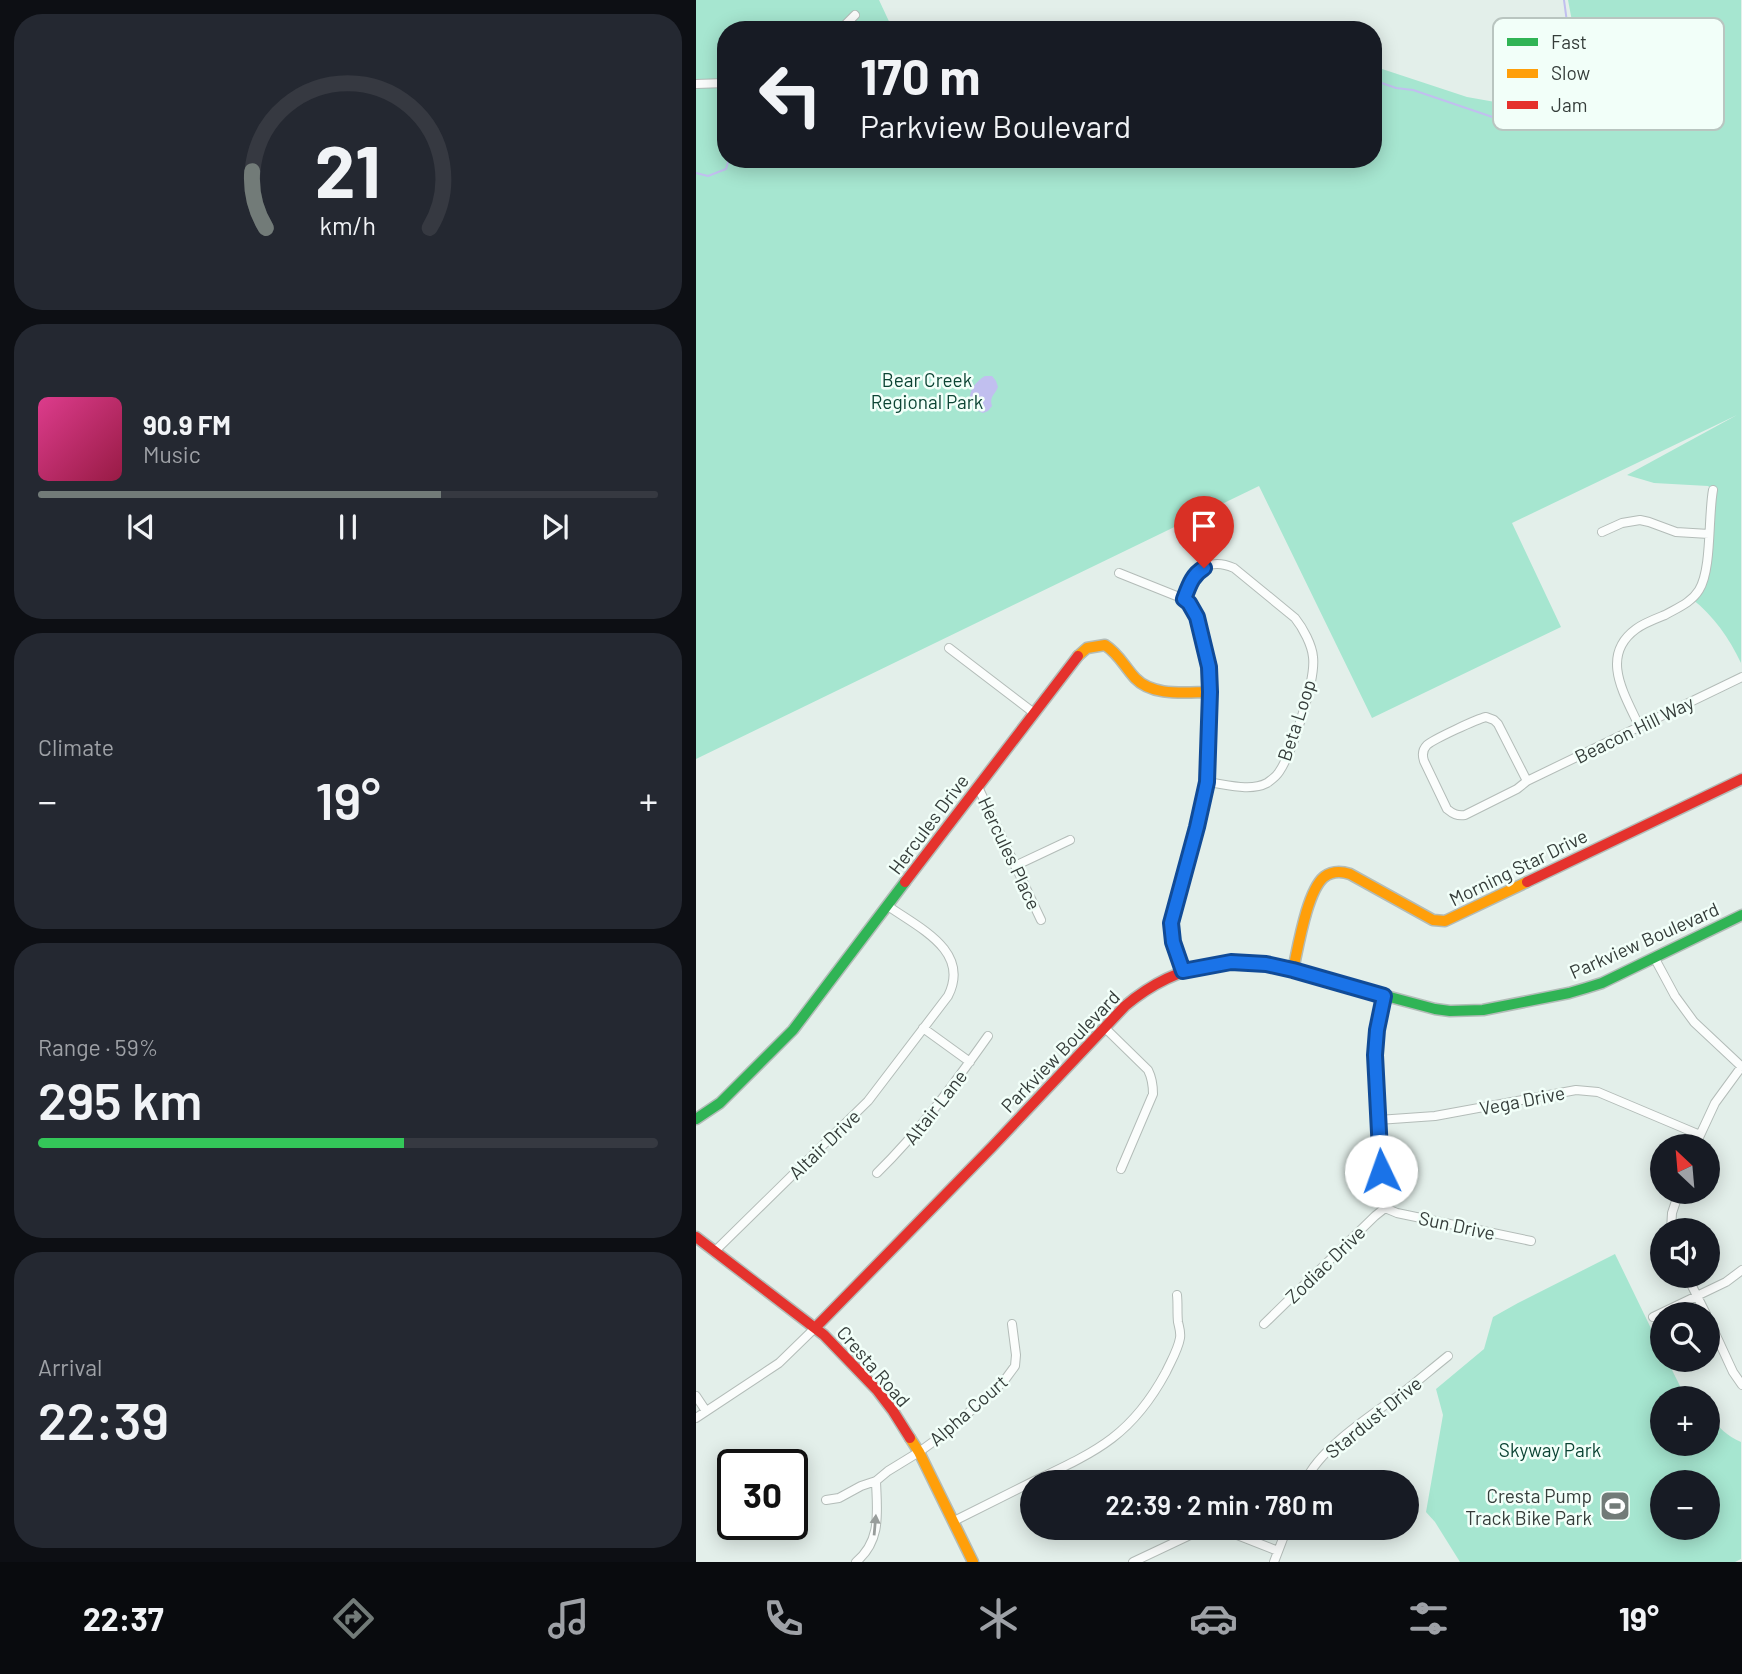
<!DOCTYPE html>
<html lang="en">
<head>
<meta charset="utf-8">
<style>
	:root { --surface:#171b24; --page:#242831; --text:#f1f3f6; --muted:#9ea1a6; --line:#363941; --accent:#727b78 }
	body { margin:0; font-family:Barlow,sans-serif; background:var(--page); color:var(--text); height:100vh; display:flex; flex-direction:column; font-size:26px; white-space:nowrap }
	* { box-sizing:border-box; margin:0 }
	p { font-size:23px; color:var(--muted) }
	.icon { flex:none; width:38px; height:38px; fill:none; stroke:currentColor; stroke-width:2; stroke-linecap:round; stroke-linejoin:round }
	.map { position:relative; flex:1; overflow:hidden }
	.panel { display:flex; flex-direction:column; gap:14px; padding:14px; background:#0d0f14; width:696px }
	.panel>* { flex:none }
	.guide { position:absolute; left:21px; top:21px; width:665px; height:147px; border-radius:28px; box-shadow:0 4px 18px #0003; background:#171b24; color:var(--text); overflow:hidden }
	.needle { width:46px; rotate:334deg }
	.fabs { position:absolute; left:954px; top:1134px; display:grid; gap:14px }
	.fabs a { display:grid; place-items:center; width:70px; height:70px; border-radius:50%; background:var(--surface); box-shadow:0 4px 18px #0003; font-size:35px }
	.speed { position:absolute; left:21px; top:1449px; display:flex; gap:14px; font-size:35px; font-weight:700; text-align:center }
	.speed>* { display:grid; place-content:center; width:91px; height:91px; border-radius:50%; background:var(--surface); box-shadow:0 4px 18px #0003; line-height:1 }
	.speed .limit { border:4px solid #111; border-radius:10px; background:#fff; color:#111 }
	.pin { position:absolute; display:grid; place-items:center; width:60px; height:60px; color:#fff; margin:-72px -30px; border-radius:50% 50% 50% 0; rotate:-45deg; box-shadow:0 0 7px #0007 }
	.pin .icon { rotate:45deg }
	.me { position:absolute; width:77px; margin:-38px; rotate:357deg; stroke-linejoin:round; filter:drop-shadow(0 0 5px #0008) }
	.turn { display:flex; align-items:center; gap:24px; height:147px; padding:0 28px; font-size:32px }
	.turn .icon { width:91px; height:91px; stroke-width:2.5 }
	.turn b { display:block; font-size:49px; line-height:60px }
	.big { font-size:52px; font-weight:600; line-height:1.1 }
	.panel .widget { flex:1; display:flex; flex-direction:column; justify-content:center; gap:10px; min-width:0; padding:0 24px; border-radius:28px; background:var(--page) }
	.panel .dial { align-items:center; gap:0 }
	.dial svg { height:182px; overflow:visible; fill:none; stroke:var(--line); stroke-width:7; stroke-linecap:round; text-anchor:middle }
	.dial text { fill:var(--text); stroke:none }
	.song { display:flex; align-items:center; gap:21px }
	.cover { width:84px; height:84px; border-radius:10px; background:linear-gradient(135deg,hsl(330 70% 55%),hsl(340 70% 35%)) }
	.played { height:7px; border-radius:4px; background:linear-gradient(90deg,var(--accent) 65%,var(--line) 65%) }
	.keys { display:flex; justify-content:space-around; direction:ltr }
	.heat { display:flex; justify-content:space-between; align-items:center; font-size:38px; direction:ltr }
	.charge { height:10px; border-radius:5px; background:linear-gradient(90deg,#34c759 59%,var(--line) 0) }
	.trip { position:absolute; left:324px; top:1470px; width:399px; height:70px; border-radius:35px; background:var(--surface); box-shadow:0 4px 18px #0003; font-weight:600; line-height:70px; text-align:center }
	.tabs { display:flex; height:112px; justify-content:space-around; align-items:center; background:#090b0e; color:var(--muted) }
	.tabs .icon { width:49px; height:49px }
	.tabs .selected { color:var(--accent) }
	.tabs b { font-size:32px; color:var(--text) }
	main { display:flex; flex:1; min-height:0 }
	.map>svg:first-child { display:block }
</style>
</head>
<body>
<main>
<section class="panel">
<div class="widget dial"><svg viewBox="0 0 100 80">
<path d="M14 69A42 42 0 1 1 86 69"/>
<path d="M14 69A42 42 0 0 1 8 44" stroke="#727b78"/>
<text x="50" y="56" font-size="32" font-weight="700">21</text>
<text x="50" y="72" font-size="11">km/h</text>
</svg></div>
<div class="widget">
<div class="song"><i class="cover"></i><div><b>90.9 FM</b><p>Music</p></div></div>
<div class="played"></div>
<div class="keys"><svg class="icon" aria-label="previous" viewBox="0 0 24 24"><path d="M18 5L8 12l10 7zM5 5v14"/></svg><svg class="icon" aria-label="pause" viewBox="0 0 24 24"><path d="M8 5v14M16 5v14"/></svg><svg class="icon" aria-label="next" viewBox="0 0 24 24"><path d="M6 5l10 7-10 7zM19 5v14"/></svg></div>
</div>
<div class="widget"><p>Climate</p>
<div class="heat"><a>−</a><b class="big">19°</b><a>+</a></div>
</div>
<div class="widget"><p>Range · 59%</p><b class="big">295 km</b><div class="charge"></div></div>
<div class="widget"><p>Arrival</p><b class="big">22:39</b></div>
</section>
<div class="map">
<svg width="1046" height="1562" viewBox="0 0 1046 1562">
	<rect width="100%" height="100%" fill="#e3efea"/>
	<!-- green -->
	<path fill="#a6e6d0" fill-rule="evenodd" d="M0,0H183L197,30H30V159H677V66L771,97L816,105L881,112L888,85L872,0H1045V663C1033,638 1018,616 996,599L1007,582L1017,490L1012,486L958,483L931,475L1041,415L816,523L865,627L676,718L563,486L0,759Z
		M919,1254L966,1351V1360H971L988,1394L992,1398H966V1444H1012V1416C1022,1426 1032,1437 1045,1442V1559L1039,1562H764L739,1522L730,1512L747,1415L740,1389L788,1349L797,1317L822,1303ZM966,1482H1012V1528H966Z"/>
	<!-- water -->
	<path fill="#c1bfef" d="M289,376H296L300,381L302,387C299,395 293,396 296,406L292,411L287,413C266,406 273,385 289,376Z"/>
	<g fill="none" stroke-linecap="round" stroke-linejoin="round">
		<!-- stream -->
		<path stroke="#c1bfef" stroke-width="2" d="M868,0L873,37L888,74L887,90
			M677,80L700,88L717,90L817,124L870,130L885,116
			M0,173L12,176L30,169L33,159"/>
		<!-- street casing -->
		<g stroke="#b3bcb8" stroke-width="10">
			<path id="street" d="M144,30L159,15
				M0,84L30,83
				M906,532L926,523L944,520L953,522L980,532L1013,534
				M423,573L488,599L493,603L501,617L513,667L514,692L511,782L501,827L475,923L477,942L487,971
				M488,599C498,575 508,555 538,568L599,618C607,628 616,645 617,657C620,680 596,753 583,772C580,777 575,780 571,783C554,792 529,784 511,782
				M253,648L338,713
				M790,717L798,720L802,724L831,781L821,789L769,815C761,816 757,814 751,809L728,761C726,755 726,750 731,745C738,739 781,719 790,717Z
				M943,726C929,695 903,656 940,629C948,623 959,619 969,615C981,608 995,603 1003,590C1016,569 1012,517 1017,490
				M831,781L1046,677
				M282,787L345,920
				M319,866L374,840
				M958,957L979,996L998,1022L1045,1066
				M408,1027L452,1070C456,1078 457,1085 457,1094L425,1169
				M227,1028L274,1062
				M682,1120L739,1116L880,1090L902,1092L1004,1135
				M999,1146L1019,1103L1046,1066
				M181,1173C223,1132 258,1084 292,1036
				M689,1208L701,1213L835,1241
				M975,1230L976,1213L983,1192
				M19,1251L172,1101L252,996C275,951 223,928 192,906
				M991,1276L1010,1314
				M957,1317L1030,1282L1046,1270
				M1012,1318L1037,1372L1046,1385
				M568,1324L679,1216L689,1208L686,1196L679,1055L681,1030L689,996
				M0,1396L10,1411
				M0,1418L83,1363L120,1327
				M336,1482C399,1452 435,1437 470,1372C475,1361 482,1350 484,1338C485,1332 483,1327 482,1322C481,1313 482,1304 481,1295
				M609,1482C623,1448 680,1412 709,1391C723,1380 737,1368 752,1356
				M130,1500L143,1498L165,1486L180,1481L192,1471L223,1452L252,1431L308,1381L319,1366L320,1355L316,1324
				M258,1521L336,1482
				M160,1562C186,1540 181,1512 180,1481
				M437,1562L507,1529H526L582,1551
				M578,1562L591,1528"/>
		</g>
		<!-- fast casing -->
		<g stroke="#b3bcb8" stroke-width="13">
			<path id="fast" d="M515,965L541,963L570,964L739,1009L754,1011L787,1010L873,993L890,988L906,983L1046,915
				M0,1119L24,1103L97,1030L209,882"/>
		</g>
		<!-- slow casing -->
		<g stroke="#b3bcb8" stroke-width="13">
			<path id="slow" d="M382,656L391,648L409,645C423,654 428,666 439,678C457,697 490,692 514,692
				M597,970C602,948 611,891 628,877C636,871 645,871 654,874L737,920L749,921L831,882
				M214,1438L223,1452L277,1562"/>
		</g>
		<!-- jam casing -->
		<g stroke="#b3bcb8" stroke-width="13">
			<path id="jam" d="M209,882L382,656
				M831,882L1046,779
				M0,1237L128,1335L181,1390L197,1411L214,1438
				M120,1327L296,1147L429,1006C455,984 482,970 515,965"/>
		</g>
		<!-- street -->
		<use href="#street" stroke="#fbfdfc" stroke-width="8"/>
		<!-- fast -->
		<use href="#fast" stroke="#30b455" stroke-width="10"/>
		<!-- slow -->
		<use href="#slow" stroke="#ff9f0a" stroke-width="10"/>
		<!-- jam -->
		<use href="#jam" stroke="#e5322d" stroke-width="10"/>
	</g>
	<!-- one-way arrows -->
	<defs><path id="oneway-solid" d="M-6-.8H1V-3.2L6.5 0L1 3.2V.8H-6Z" transform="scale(1.75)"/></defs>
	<use fill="#989d9b" href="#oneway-solid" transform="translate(179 1525) rotate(-85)"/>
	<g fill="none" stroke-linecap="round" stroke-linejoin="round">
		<!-- route casing -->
		<g stroke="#114b97" stroke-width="18">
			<path id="route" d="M508,568C496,575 493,586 488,599L493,603L501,617L513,667L514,692L511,782L501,827L475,923L477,942L487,971L535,962L570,964L597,970L688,996L681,1030L679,1055L685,1171"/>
		</g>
		<!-- route -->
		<use href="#route" stroke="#1a73e8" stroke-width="12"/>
	</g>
	<!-- icons -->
	<defs>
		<g id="stadium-square" transform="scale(1.575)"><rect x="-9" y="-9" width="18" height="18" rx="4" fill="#727b78" stroke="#f2fff9"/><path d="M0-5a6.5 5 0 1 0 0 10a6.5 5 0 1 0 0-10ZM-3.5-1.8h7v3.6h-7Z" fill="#fff"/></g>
	</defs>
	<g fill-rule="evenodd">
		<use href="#stadium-square" x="919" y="1506"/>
	</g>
	<g text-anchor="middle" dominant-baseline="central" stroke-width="5" stroke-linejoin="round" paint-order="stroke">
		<!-- park labels -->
		<g font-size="19" fill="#0c4434" stroke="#f2fff9">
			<text x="231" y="379">Bear Creek<tspan x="231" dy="22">Regional Park</tspan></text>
			<text x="854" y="1449">Skyway Park</text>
		</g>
		<!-- street labels -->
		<g font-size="19" fill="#353d3a" stroke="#f2fff9">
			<text transform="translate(600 720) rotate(-72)">Beta Loop</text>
			<text transform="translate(938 729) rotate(-26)">Beacon Hill Way</text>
			<text transform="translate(232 824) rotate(-53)">Hercules Drive</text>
			<text transform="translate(314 853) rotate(65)">Hercules Place</text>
			<text transform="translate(822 867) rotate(-26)">Morning Star Drive</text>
			<text transform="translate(948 940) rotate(-24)">Parkview Boulevard</text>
			<text transform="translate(364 1051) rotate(-46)">Parkview Boulevard</text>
			<text transform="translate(826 1100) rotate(-11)">Vega Drive</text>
			<text transform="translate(239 1107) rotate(-52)">Altair Lane</text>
			<text transform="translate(128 1144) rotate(-44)">Altair Drive</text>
			<text transform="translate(761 1225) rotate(12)">Sun Drive</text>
			<text transform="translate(629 1264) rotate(-44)">Zodiac Drive</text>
			<text transform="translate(178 1366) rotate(49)">Cresta Road</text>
			<text transform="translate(272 1410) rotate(-41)">Alpha Court</text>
			<text transform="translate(677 1417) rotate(-39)">Stardust Drive</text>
		</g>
		<!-- poi labels -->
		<g font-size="19" fill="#353d3a" stroke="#f2fff9" text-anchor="end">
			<text x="896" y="1495">Cresta Pump<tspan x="896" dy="22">Track Bike Park</tspan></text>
		</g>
	</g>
	<!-- legend -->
	<rect x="797" y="18" width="231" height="112" rx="10" fill="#f2fff9" stroke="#b9c5c0" stroke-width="2"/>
	<rect x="811" y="38" width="31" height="8" fill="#30b455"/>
	<rect x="811" y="69" width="31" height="9" fill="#ff9f0a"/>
	<rect x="811" y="101" width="31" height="8" fill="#e5322d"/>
	<g font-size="19" fill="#353d3a">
		<text x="855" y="49">Fast</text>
		<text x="855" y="80">Slow</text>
		<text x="855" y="112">Jam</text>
	</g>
</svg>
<div class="fabs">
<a><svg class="needle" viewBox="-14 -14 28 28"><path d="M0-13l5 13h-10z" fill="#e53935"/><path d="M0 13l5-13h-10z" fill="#9ea1a6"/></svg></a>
<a><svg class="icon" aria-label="sound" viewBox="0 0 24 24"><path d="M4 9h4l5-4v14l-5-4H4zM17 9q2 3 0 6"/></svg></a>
<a><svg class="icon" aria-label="search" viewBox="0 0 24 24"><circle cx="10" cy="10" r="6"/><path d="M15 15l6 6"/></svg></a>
<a>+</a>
<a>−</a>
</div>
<div class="speed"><div class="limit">30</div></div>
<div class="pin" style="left:508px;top:568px;background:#d93025"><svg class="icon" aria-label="arrive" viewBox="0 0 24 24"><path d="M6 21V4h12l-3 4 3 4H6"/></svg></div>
<svg class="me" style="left:685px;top:1171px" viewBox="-20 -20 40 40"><circle r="19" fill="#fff"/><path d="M0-13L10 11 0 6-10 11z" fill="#1a73e8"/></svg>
<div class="trip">22:39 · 2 min · 780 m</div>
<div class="guide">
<div class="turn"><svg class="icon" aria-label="left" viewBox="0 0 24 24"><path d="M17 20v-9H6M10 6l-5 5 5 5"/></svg><div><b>170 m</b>Parkview Boulevard</div></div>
</div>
</div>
</main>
<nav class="tabs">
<b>22:37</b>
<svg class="icon selected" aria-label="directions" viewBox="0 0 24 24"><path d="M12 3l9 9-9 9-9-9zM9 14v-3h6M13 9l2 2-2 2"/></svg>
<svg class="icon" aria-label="music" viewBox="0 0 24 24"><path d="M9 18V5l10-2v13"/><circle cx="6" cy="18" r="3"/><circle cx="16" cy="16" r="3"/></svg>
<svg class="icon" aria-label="phone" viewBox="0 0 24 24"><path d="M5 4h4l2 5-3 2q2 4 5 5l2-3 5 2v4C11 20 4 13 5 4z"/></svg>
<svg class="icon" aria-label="climate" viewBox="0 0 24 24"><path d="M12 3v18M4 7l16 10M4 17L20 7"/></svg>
<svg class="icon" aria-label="car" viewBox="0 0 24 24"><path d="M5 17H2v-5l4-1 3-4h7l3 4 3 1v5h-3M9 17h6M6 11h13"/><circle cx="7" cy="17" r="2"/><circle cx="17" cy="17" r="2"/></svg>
<svg class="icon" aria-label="filters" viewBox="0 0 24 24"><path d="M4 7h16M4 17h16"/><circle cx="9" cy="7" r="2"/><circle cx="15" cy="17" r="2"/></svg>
<b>19°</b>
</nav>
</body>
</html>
